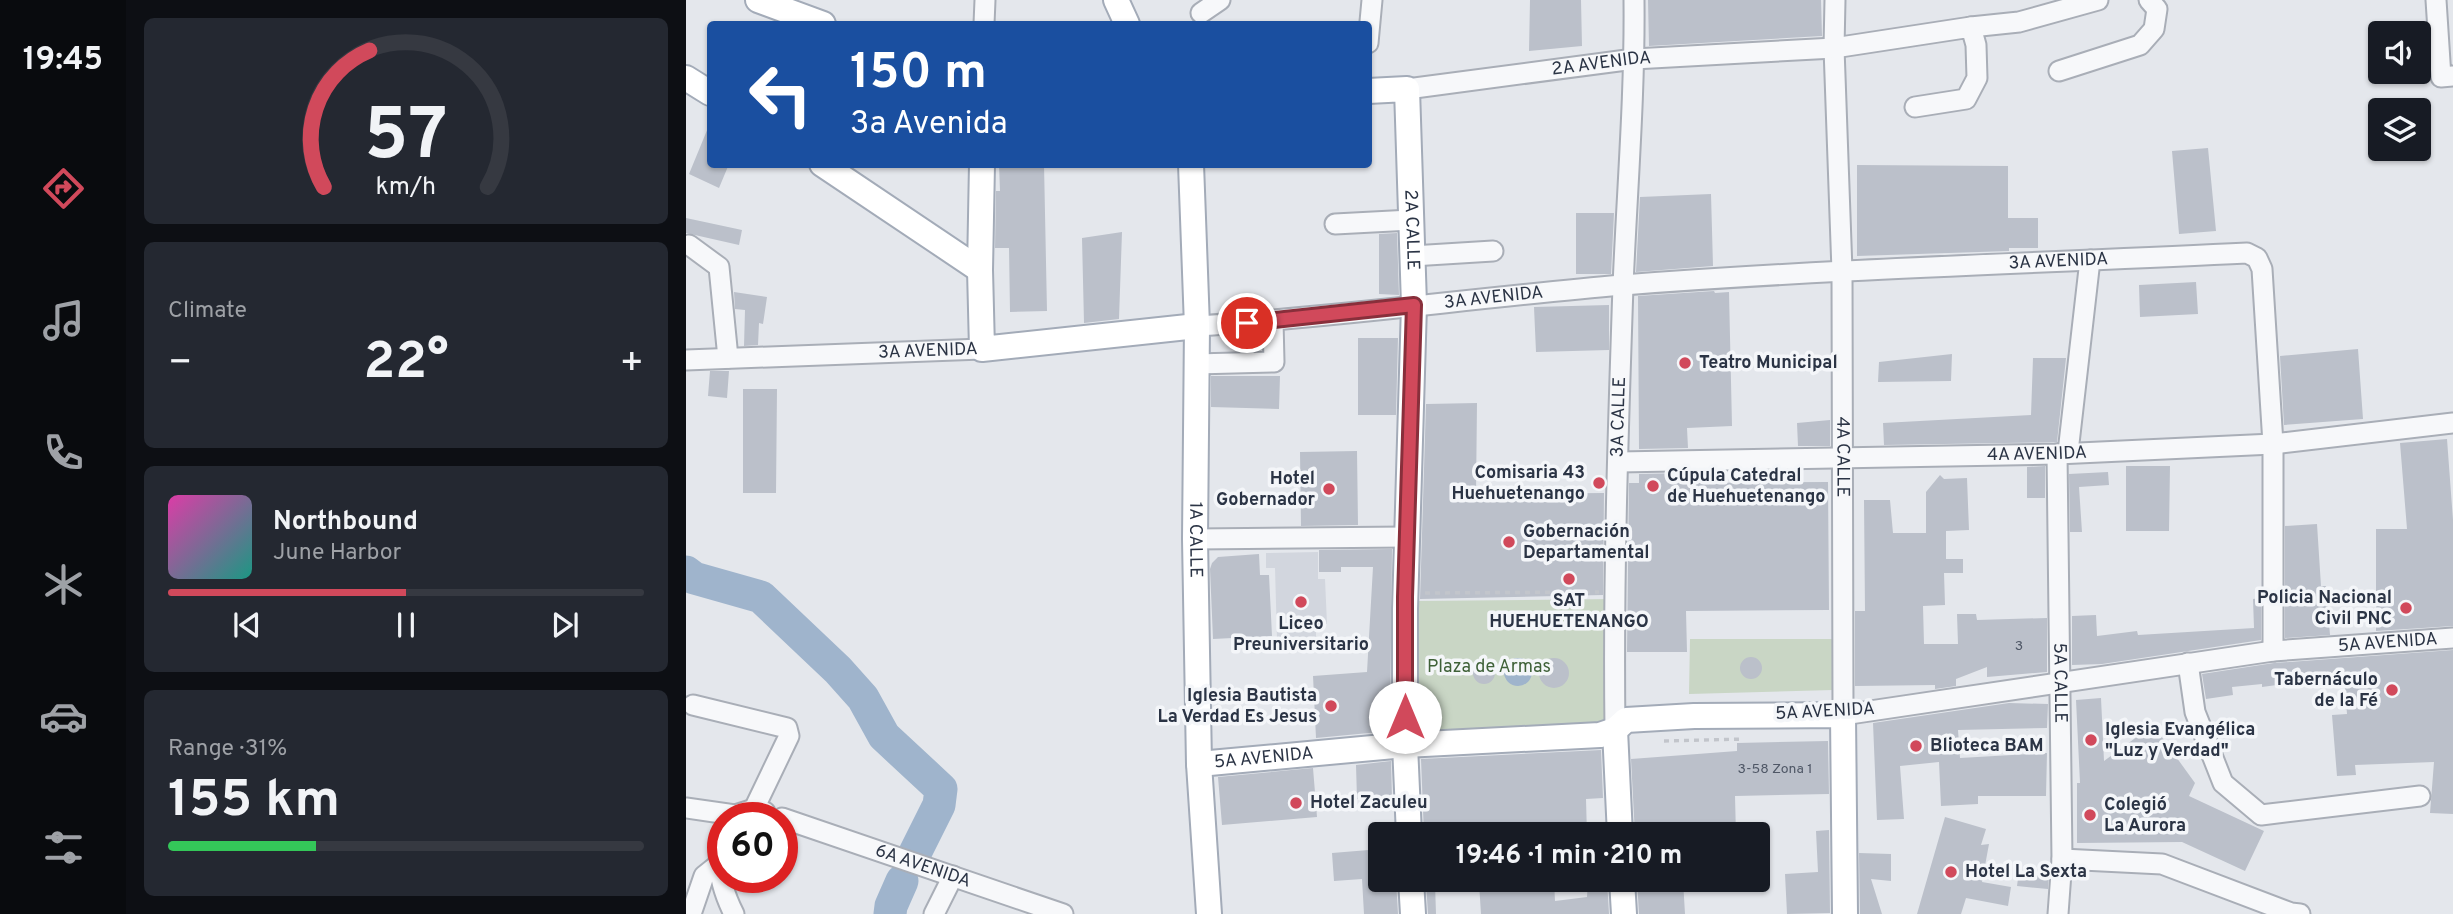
<!DOCTYPE html>
<html lang="en">
<head>
<meta charset="utf-8">
<style>
	:root { --surface:#171b24; --page:#242831; --text:#f1f3f6; --muted:#9ea1a6; --line:#363941; --accent:#d1495b }
	body { margin:0; font-family:Overpass,sans-serif; background:var(--page); color:var(--text); height:100vh; display:flex; flex-direction:column; font-size:26px; white-space:nowrap }
	* { box-sizing:border-box; margin:0 }
	p { font-size:23px; color:var(--muted) }
	.icon { flex:none; width:38px; height:38px; fill:none; stroke:currentColor; stroke-width:2; stroke-linecap:round; stroke-linejoin:round }
	.map { position:relative; flex:1; overflow:hidden }
	.panel { display:flex; flex-direction:column; gap:18px; padding:18px; background:#0d0f14; width:560px }
	.panel>* { flex:none }
	.banner { position:absolute; left:21px; top:21px; width:665px; height:147px; border-radius:7px; box-shadow:0 2px 5px #0004; background:#1a4fa0; color:#fff; overflow:hidden }
	.controls { position:absolute; left:1682px; top:21px; display:grid; gap:14px }
	.controls a { display:grid; place-items:center; width:63px; height:63px; border-radius:7px; background:var(--surface); box-shadow:0 2px 5px #0004; font-size:35px }
	.speed { position:absolute; left:21px; top:802px; display:flex; gap:14px; font-size:35px; font-weight:700; text-align:center }
	.speed>* { display:grid; place-content:center; width:91px; height:91px; border-radius:50%; background:var(--surface); box-shadow:0 2px 5px #0004; line-height:1 }
	.speed .limit { border:10px solid #d22; background:#fff; color:#111 }
	.pin { position:absolute; display:grid; place-items:center; width:60px; height:60px; color:#fff; margin:-30px; border:4px solid #fff; border-radius:50%; box-shadow:0 2px 7px #0007 }
	.me { position:absolute; width:77px; margin:-38px; rotate:0deg; stroke-linejoin:round; filter:drop-shadow(0 0 5px #0008) }
	.turn { display:flex; align-items:center; gap:24px; height:147px; padding:0 28px; font-size:32px }
	.turn .icon { width:91px; height:91px; stroke-width:2.5 }
	.turn b { display:block; font-size:49px; line-height:60px }
	.big { font-size:52px; font-weight:700; line-height:1.1 }
	.panel .card { flex:1; display:flex; flex-direction:column; justify-content:center; gap:10px; min-width:0; padding:0 24px; border-radius:10px; background:var(--page) }
	.panel .dial { align-items:center; gap:0 }
	.dial svg { height:182px; overflow:visible; fill:none; stroke:var(--line); stroke-width:7; stroke-linecap:round; text-anchor:middle }
	.dial text { fill:var(--text); stroke:none }
	.song { display:flex; align-items:center; gap:21px }
	.cover { width:84px; height:84px; border-radius:10px; background:linear-gradient(135deg,hsl(320 70% 55%),hsl(170 70% 35%)) }
	.played { height:7px; border-radius:4px; background:linear-gradient(90deg,var(--accent) 50%,var(--line) 50%) }
	.keys { display:flex; justify-content:space-around; direction:ltr }
	.heat { display:flex; justify-content:space-between; align-items:center; font-size:38px; direction:ltr }
	.charge { height:10px; border-radius:5px; background:linear-gradient(90deg,#34c759 31%,var(--line) 0) }
	.trip { position:absolute; left:682px; top:822px; width:402px; height:70px; border-radius:7px; background:var(--surface); box-shadow:0 2px 5px #0004; font-weight:700; line-height:70px; text-align:center }
	main { display:flex; flex:1; min-height:0 }
	.menu { display:flex; flex-direction:column; width:126px; justify-content:space-around; align-items:center; background:#090b0e; color:var(--muted) }
	.menu .icon { width:49px; height:49px }
	.menu .on { color:var(--accent) }
	.menu b { font-size:32px; color:var(--text) }
	.map>svg:first-child { display:block }
</style>
</head>
<body>
<main>
<nav class="menu">
<b>19:45</b>
<svg class="icon on" aria-label="directions" viewBox="0 0 24 24"><path d="M12 3l9 9-9 9-9-9zM9 14v-3h6M13 9l2 2-2 2"/></svg>
<svg class="icon" aria-label="music" viewBox="0 0 24 24"><path d="M9 18V5l10-2v13"/><circle cx="6" cy="18" r="3"/><circle cx="16" cy="16" r="3"/></svg>
<svg class="icon" aria-label="phone" viewBox="0 0 24 24"><path d="M5 4h4l2 5-3 2q2 4 5 5l2-3 5 2v4C11 20 4 13 5 4z"/></svg>
<svg class="icon" aria-label="climate" viewBox="0 0 24 24"><path d="M12 3v18M4 7l16 10M4 17L20 7"/></svg>
<svg class="icon" aria-label="car" viewBox="0 0 24 24"><path d="M5 17H2v-5l4-1 3-4h7l3 4 3 1v5h-3M9 17h6M6 11h13"/><circle cx="7" cy="17" r="2"/><circle cx="17" cy="17" r="2"/></svg>
<svg class="icon" aria-label="filters" viewBox="0 0 24 24"><path d="M4 7h16M4 17h16"/><circle cx="9" cy="7" r="2"/><circle cx="15" cy="17" r="2"/></svg>
</nav>
<section class="panel">
<div class="card dial"><svg viewBox="0 0 100 80">
<path d="M14 69A42 42 0 1 1 86 69"/>
<path d="M14 69A42 42 0 0 1 34 9" stroke="#d1495b"/>
<text x="50" y="56" font-size="32" font-weight="700">57</text>
<text x="50" y="72" font-size="11">km/h</text>
</svg></div>
<div class="card"><p>Climate</p>
<div class="heat"><a>−</a><b class="big">22°</b><a>+</a></div>
</div>
<div class="card">
<div class="song"><i class="cover"></i><div><b>Northbound</b><p>June Harbor</p></div></div>
<div class="played"></div>
<div class="keys"><svg class="icon" aria-label="previous" viewBox="0 0 24 24"><path d="M18 5L8 12l10 7zM5 5v14"/></svg><svg class="icon" aria-label="pause" viewBox="0 0 24 24"><path d="M8 5v14M16 5v14"/></svg><svg class="icon" aria-label="next" viewBox="0 0 24 24"><path d="M6 5l10 7-10 7zM19 5v14"/></svg></div>
</div>
<div class="card"><p>Range · 31%</p><b class="big">155 km</b><div class="charge"></div></div>
</section>
<div class="map">
<svg width="1767" height="914" viewBox="0 0 1767 914">
	<rect width="100%" height="100%" fill="#e4e7ec"/>
	<!-- built -->
	<path fill="#d2d6de" d="M632,552V579H639L641,624H630V638L591,639L589,568H580V553Z"/>
	<!-- green -->
	<path fill="#c9d6c5" d="M928,599L926,725L731,740L730,601Z
		M1004,639H1147V690L1003,694Z"/>
	<!-- water -->
	<path fill="#9fb4cc" d="M818 672a14 14 0 1 1 28 0a14 14 0 1 1-28 0Z"/>
	<g fill="none" stroke-linecap="round" stroke-linejoin="round">
		<!-- river -->
		<path stroke="#9fb4cc" stroke-width="33" d="M0,572L8,578L75,597L152,670L177,698L198,736L255,789L253,805L229,853
			M204,914L205,906L216,881"/>
	</g>
	<!-- building -->
	<path fill="#bbc0ca" d="M844,0H895L896,46L843,51Z
		M962,0H1135L1136,36L963,46Z
		M24,123V164H43L33,188L3,174Z
		M1522,148L1530,231L1493,234L1486,151Z
		M313,164H358L361,311L324,312L323,248H309L310,191H314Z
		M1171,165L1322,166V218H1352V248H1323V251L1171,256Z
		M1025,194L1027,266L950,272L954,197Z
		M890,213H928L925,274H890Z
		M0,218L56,230L53,245L0,233Z
		M436,232L433,319L398,323L396,238Z
		M711,233L713,295L693,294V234Z
		M1510,282L1512,314L1454,317L1453,285Z
		M1028,291L1029,293L1043,292L1046,426L1001,428L1002,448L953,449L952,296Z
		M48,292L81,297L77,324L73,323L72,345L58,346L59,310L49,309Z
		M923,305V350L850,352L848,307Z
		M672,338H712L710,415H672Z
		M1672,349L1677,419L1598,425L1594,356Z
		M1266,354L1265,381L1192,382L1193,362Z
		M1347,358H1380L1371,442L1198,445L1197,423L1345,415Z
		M24,371H43L41,398L22,396Z
		M525,376H594L593,409L525,407Z
		M57,389H91L90,493H57Z
		M791,403L790,494L918,493L917,595L734,599L740,404Z
		M1144,420V446H1112L1111,423Z
		M1761,439L1767,520V626L1690,631V529H1721L1714,443Z
		M671,451L672,525L615,526L614,452Z
		M1359,466V498H1341V467Z
		M1440,466H1484L1483,531H1440Z
		M1422,472L1423,485L1393,487L1396,532H1384L1383,474Z
		M1002,473L1003,483L1142,482L1143,610L1000,611L1001,652H941L943,483H953V474Z
		M1254,475L1258,479L1281,478L1283,530L1260,531V559H1277V573H1258L1259,605L1237,606L1238,644H1272L1271,614H1290L1291,620L1361,618V672L1301,677V667L1270,679V686L1249,689V685L1169,686V611H1179L1178,500H1204L1207,533H1240V492Z
		M1631,524L1635,586H1640L1644,635L1599,638V526Z
		M706,549L704,731L630,738L627,676L681,672L687,567H655V572H633V550Z
		M573,554L574,575H583L586,636L527,639L524,569L526,563L532,557Z
		M1575,598V640L1416,664L1386,665V616L1410,615L1411,636L1451,631L1452,635L1568,628L1567,599Z
		M1767,650V814L1744,813L1748,762L1669,765L1670,775L1651,776L1646,715L1661,714L1658,676L1576,687V684L1546,687L1547,695L1520,699L1516,674L1588,663Z
		M1054 668a11 11 0 1 1 22 0a11 11 0 1 1-22 0Z
		M853 673a15 15 0 1 1 30 0a15 15 0 1 1-30 0Z
		M787 673a11 11 0 1 1 22 0a11 11 0 1 1-22 0Z
		M1415,698L1418,761L1467,725L1509,783L1503,796L1578,831L1559,871L1496,842L1391,843V783H1394L1390,700Z
		M1323,703L1362,704L1361,728L1272,730L1274,758L1361,753L1360,796H1292V804L1255,806L1253,762L1214,766L1218,819L1191,820L1187,723Z
		M1142,741L1143,794L1049,796L1050,835H949L945,759L1051,751V743Z
		M915,750L917,798L900,799L901,835H738L735,759Z
		M705,761L706,798L671,799L670,765Z
		M627,768L631,817L536,825L532,777Z
		M1259,817L1300,829L1295,845L1303,844L1296,882L1325,887L1322,906L1280,898L1275,914H1231Z
		M1143,830L1144,913L1101,914L1099,874L1132,872L1130,831Z
		M695,849V880H710L712,914H678L676,879L648,881L646,853Z
		M1173,853L1205,854V881L1185,879L1196,914H1174Z
		M1333,871L1363,873L1362,889L1331,886Z
		M829,880H868L869,901L901,897L902,880H921L923,914H795L793,883Z
		M951,880H997L999,914H953Z
		M740,883H749L750,914H742Z"/>
	<g fill="none" stroke-linecap="round" stroke-linejoin="round">
		<!-- minor casing -->
		<g stroke="#a9aeb7" stroke-width="23">
			<g id="minor">
				<path id="s1" d="M1149,0L1148,48L1156,271L1157,715L1587,651L1767,638"/>
				<path d="M1750,0L1755,77L1767,76"/>
				<path d="M515,13L534,0"/>
				<path d="M298,24L299,0"/>
				<path d="M1285,27L1333,22L1412,0"/>
				<path d="M682,43L686,0"/>
				<path d="M1373,71L1454,45L1468,29L1471,9L1463,0"/>
				<path id="s2" d="M721,89L948,59L1148,48L1285,27L1290,45L1291,78L1280,99L1229,107"/>
				<path d="M649,224L725,220"/>
				<path d="M3,245L33,267L42,358"/>
				<path d="M726,256L807,251"/>
				<path id="s3" d="M511,326C653,317 795,297 937,285C1145,269 1353,263 1561,253L1571,258L1576,269L1587,444V651"/>
				<path id="s4" d="M0,360L296,349"/>
				<path d="M510,364L588,362L587,321"/>
				<path d="M1382,452L1404,260"/>
				<path id="s5" d="M1371,454L1376,859L1372,914"/>
				<path id="s6" d="M933,462L1371,454L1587,444L1767,423"/>
				<path d="M509,539L720,537"/>
				<path d="M1502,663L1509,712L1537,783L1575,815L1734,796"/>
				<path d="M7,705L101,728L103,736L68,809"/>
				<path id="s7" d="M929,730C927,582 932,434 937,286C941,190 949,95 948,0"/>
				<path d="M0,808L49,815L68,809L79,812"/>
				<path id="s8" d="M96,818L377,914"/>
				<path d="M37,838C28,863 37,892 48,914"/>
				<path d="M1376,859L1476,864L1605,913L1614,914"/>
				<path d="M5,914L18,876L33,864"/>
				<path d="M248,914L267,876"/>
			</g>
		</g>
		<!-- major casing -->
		<g stroke="#a3abb8" stroke-width="28">
			<g id="major">
				<path d="M72,0L137,24"/>
				<path d="M430,0L441,24"/>
				<path d="M0,78L24,93"/>
				<path id="s9" d="M682,91L721,89L728,305L719,609V745L723,835"/>
				<path d="M136,164L294,270"/>
				<path d="M296,164L294,270L296,349L511,326"/>
				<path id="s10" d="M505,164L511,326L509,539L513,764L523,914"/>
				<path d="M929,730L934,835"/>
				<path id="s11" d="M513,764L719,745L914,735L929,730L940,720L1008,716L1157,715L1159,914"/>
				<path d="M725,880L727,914"/>
				<path d="M936,880L938,914"/>
			</g>
		</g>
		<!-- path -->
		<path stroke="#c2c5cb" stroke-width="3.5" stroke-dasharray="5 5" stroke-linecap="butt" d="M739,593L913,592
			M978,741L1058,739"/>
		<!-- minor -->
		<use href="#minor" stroke="#f7f8fa" stroke-width="19"/>
		<!-- major -->
		<use href="#major" stroke="#fff" stroke-width="24"/>
	</g>
	<g fill="none" stroke-linecap="round" stroke-linejoin="round">
		<!-- route casing -->
		<g stroke="#882f3b" stroke-width="18">
			<path id="route" d="M561,323L728,305L719,597V717"/>
		</g>
		<!-- route -->
		<use href="#route" stroke="#d1495b" stroke-width="12"/>
	</g>
	<!-- markers -->
	<g fill="#d1495b" stroke="#f4f6f9" stroke-width="2.5">
		<circle cx="999" cy="363" r="7"/>
		<circle cx="913" cy="483" r="7"/>
		<circle cx="967" cy="486" r="7"/>
		<circle cx="643" cy="489" r="7"/>
		<circle cx="823" cy="542" r="7"/>
		<circle cx="883" cy="579" r="7"/>
		<circle cx="615" cy="602" r="7"/>
		<circle cx="1720" cy="608" r="7"/>
		<circle cx="1706" cy="690" r="7"/>
		<circle cx="645" cy="706" r="7"/>
		<circle cx="1405" cy="740" r="7"/>
		<circle cx="1230" cy="746" r="7"/>
		<circle cx="610" cy="803" r="7"/>
		<circle cx="1404" cy="815" r="7"/>
		<circle cx="1265" cy="872" r="7"/>
	</g>
	<g text-anchor="middle" dominant-baseline="central" stroke-width="7" stroke-linejoin="round" paint-order="stroke">
		<!-- number labels -->
		<g font-size="14" fill="#4f5766">
			<text x="1333" y="646">3</text>
			<text x="1089" y="769">3-58 Zona 1</text>
		</g>
		<!-- street labels -->
		<g font-size="18" fill="#2b3445" stroke="#f4f6f9">
			<text stroke="none"><textPath href="#s2" startOffset="196">2A AVENIDA</textPath></text>
			<text stroke="none"><textPath href="#s9" startOffset="180">2A CALLE</textPath></text>
			<text stroke="none"><textPath href="#s3" startOffset="864">3A AVENIDA</textPath></text>
			<text stroke="none"><textPath href="#s3" startOffset="298">3A AVENIDA</textPath></text>
			<text stroke="none"><textPath href="#s4" startOffset="242">3A AVENIDA</textPath></text>
			<text stroke="none"><textPath href="#s7" startOffset="313">3A CALLE</textPath></text>
			<text stroke="none"><textPath href="#s6" startOffset="418">4A AVENIDA</textPath></text>
			<text stroke="none"><textPath href="#s1" startOffset="457">4A CALLE</textPath></text>
			<text stroke="none"><textPath href="#s10" startOffset="376">1A CALLE</textPath></text>
			<text stroke="none"><textPath href="#s1" startOffset="1265">5A AVENIDA</textPath></text>
			<text stroke="none"><textPath href="#s5" startOffset="229">5A CALLE</textPath></text>
			<text transform="translate(1139 712) rotate(-3)">5A AVENIDA</text>
			<text stroke="none"><textPath href="#s11" startOffset="65">5A AVENIDA</textPath></text>
			<text stroke="none"><textPath href="#s8" startOffset="149">6A AVENIDA</textPath></text>
		</g>
		<!-- poi labels -->
		<g font-size="18" font-weight="bold" fill="#2b3445" stroke="#f4f6f9" text-anchor="start">
			<text x="1013" y="363">Teatro Municipal</text>
			<text x="899" y="473" text-anchor="end">Comisaria 43<tspan x="899" dy="21">Huehuetenango</tspan></text>
			<text x="981" y="476">Cúpula Catedral<tspan x="981" dy="21">de Huehuetenango</tspan></text>
			<text x="629" y="479" text-anchor="end">Hotel<tspan x="629" dy="21">Gobernador</tspan></text>
			<text x="837" y="532">Gobernación<tspan x="837" dy="21">Departamental</tspan></text>
			<text x="1706" y="598" text-anchor="end">Policia Nacional<tspan x="1706" dy="21">Civil PNC</tspan></text>
			<text x="883" y="601" text-anchor="middle">SAT<tspan x="883" dy="21">HUEHUETENANGO</tspan></text>
			<text x="615" y="624" text-anchor="middle">Liceo<tspan x="615" dy="21">Preuniversitario</tspan></text>
			<text x="1692" y="680" text-anchor="end">Tabernáculo<tspan x="1692" dy="21">de la Fé</tspan></text>
			<text x="631" y="696" text-anchor="end">Iglesia Bautista<tspan x="631" dy="21">La Verdad Es Jesus</tspan></text>
			<text x="1419" y="730">Iglesia Evangélica<tspan x="1419" dy="21">"Luz y Verdad"</tspan></text>
			<text x="1244" y="746">Blioteca BAM</text>
			<text x="624" y="803">Hotel Zaculeu</text>
			<text x="1418" y="805">Colegió<tspan x="1418" dy="21">La Aurora</tspan></text>
			<text x="1279" y="872">Hotel La Sexta</text>
		</g>
		<!-- park labels -->
		<g font-size="18" fill="#3f6138" stroke="#f4f6f9">
			<text x="803" y="667">Plaza de Armas</text>
		</g>
	</g>
</svg>
<div class="controls">
<a><svg class="icon" aria-label="sound" viewBox="0 0 24 24"><path d="M4 9h4l5-4v14l-5-4H4zM17 9q2 3 0 6"/></svg></a>
<a><svg class="icon" aria-label="layers" viewBox="0 0 24 24"><path d="M12 4l9 5-9 5-9-5zM3 14l9 5 9-5"/></svg></a>
</div>
<div class="speed"><div class="limit">60</div></div>
<div class="pin" style="left:561px;top:323px;background:#d93025"><svg class="icon" aria-label="arrive" viewBox="0 0 24 24"><path d="M6 21V4h12l-3 4 3 4H6"/></svg></div>
<svg class="me" style="left:719px;top:717px" viewBox="-20 -20 40 40"><circle r="19" fill="#fff"/><path d="M0-13L10 11 0 6-10 11z" fill="#d1495b"/></svg>
<div class="trip">19:46 · 1 min · 210 m</div>
<div class="banner">
<div class="turn"><svg class="icon" aria-label="left" viewBox="0 0 24 24"><path d="M17 20v-9H6M10 6l-5 5 5 5"/></svg><div><b>150 m</b>3a Avenida</div></div>
</div>
</div>
</main>
</body>
</html>
